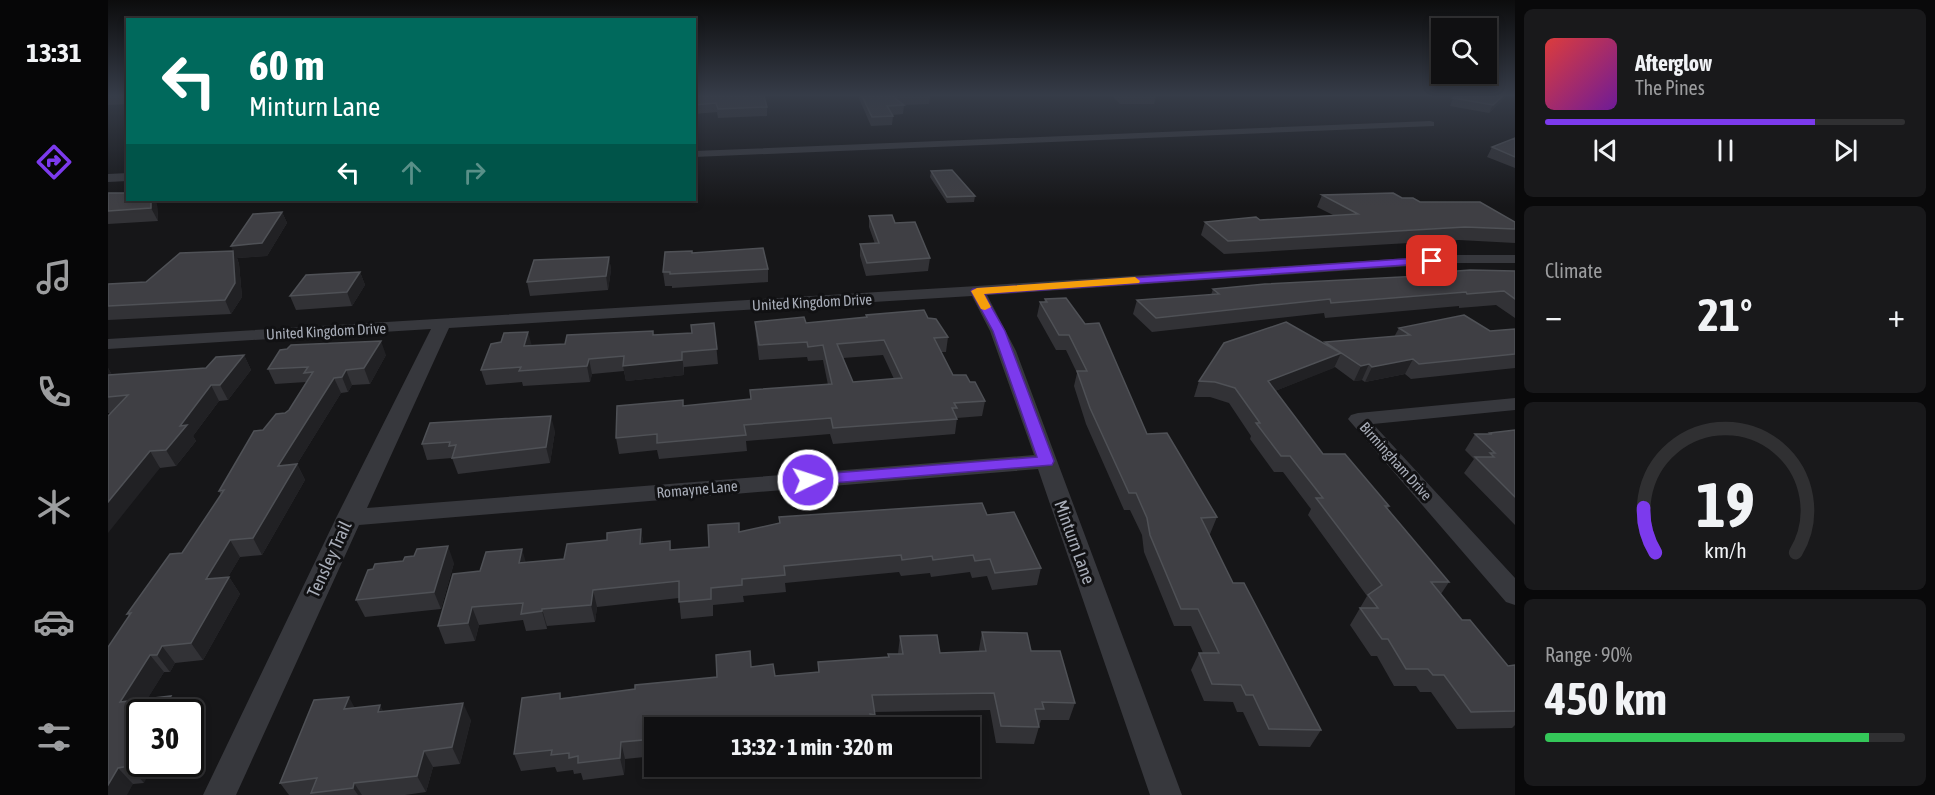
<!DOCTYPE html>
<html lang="en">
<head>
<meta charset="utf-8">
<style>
	:root { --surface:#101012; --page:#19191b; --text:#f1f3f6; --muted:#9c9d9f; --line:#303032; --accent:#7c3aed }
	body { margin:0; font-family:"Asap Condensed",sans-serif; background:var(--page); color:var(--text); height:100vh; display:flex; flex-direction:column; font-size:22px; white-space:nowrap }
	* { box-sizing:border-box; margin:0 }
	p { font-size:20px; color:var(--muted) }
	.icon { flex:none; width:33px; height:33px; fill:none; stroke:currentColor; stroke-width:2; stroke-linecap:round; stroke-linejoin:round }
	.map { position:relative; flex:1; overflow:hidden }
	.drawer { display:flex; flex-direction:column; gap:9px; padding:9px; background:#09090a; width:420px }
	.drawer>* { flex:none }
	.guide { position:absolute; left:18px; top:18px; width:570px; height:183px; border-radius:0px; box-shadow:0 3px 9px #0003,0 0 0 2px var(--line); background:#00695c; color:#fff; overflow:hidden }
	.fabs { position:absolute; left:1323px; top:18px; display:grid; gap:12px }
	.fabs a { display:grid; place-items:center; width:66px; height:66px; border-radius:0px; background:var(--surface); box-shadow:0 3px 9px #0003,0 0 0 2px var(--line); font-size:30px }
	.speed { position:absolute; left:18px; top:699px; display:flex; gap:12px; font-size:30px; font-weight:700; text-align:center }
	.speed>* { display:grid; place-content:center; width:78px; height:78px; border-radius:50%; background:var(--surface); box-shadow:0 3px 9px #0003,0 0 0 2px var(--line); line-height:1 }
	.speed .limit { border:3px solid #111; border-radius:9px; background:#fff; color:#111 }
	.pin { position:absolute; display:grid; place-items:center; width:51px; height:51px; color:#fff; margin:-26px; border-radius:12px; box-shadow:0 3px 9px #0006 }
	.me { position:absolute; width:66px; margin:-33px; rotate:86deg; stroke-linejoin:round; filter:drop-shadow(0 0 4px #0008) }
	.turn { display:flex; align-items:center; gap:21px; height:126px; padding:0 24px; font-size:27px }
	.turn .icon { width:78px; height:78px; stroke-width:2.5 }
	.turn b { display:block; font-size:42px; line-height:51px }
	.lanes { display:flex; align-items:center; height:57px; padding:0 24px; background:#0003; justify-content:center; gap:30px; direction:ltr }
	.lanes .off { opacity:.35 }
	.big { font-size:45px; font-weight:700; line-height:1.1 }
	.drawer .card { flex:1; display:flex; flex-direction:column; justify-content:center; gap:9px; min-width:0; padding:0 21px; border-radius:9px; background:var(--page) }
	.drawer .dial { align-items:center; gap:0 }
	.dial svg { height:156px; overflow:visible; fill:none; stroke:var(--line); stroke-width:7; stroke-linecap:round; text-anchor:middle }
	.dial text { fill:var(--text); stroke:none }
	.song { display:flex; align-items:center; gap:18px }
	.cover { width:72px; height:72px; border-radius:9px; background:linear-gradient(135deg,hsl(0 70% 55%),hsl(280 70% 35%)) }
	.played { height:6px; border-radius:3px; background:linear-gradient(90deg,var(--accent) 75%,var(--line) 75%) }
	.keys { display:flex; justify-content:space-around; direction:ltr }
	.heat { display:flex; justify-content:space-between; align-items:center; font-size:33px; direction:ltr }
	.charge { height:9px; border-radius:4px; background:linear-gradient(90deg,#34c759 90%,var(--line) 0) }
	.trip { position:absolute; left:536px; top:717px; width:336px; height:60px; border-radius:0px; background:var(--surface); box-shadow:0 3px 9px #0003,0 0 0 2px var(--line); font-weight:700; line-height:60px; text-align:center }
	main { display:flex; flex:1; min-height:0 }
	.menu { display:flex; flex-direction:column; width:108px; justify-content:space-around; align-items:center; background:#060607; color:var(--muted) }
	.menu .icon { width:42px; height:42px }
	.menu .current { color:var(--accent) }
	.menu b { font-size:27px; color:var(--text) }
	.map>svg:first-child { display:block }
</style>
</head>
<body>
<main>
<nav class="menu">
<b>13:31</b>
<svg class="icon current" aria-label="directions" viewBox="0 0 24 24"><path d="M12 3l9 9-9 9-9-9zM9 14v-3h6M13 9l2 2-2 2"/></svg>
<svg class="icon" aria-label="music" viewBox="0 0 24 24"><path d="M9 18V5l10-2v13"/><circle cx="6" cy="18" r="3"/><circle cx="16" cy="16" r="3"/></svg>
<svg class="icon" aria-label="phone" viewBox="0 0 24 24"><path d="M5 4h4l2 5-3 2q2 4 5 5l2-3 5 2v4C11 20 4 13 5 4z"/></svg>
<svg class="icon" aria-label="climate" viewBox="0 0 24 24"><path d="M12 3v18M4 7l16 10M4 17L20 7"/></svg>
<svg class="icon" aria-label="car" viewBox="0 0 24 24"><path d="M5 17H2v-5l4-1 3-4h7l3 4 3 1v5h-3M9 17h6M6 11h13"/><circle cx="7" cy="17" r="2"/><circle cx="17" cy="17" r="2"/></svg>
<svg class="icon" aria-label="filters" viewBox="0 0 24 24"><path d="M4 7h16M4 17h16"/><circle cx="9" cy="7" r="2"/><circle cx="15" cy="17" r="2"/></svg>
</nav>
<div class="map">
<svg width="1407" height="795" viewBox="0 0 1407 795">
	<rect width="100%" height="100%" fill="#161618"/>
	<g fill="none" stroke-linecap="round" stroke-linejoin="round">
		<!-- minor -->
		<path fill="#37383d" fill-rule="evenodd" d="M1322,121L1326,122V126L586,157V151Z
			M20,173V181L0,182V174Z
			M1347,255H1407V263H1347L879,295L908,351L1074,795H1042L930,469L251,525L128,795H95L228,518L323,329L0,349V339L869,286ZM864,296L882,331L926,455L259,508L341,328Z
			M1407,398V410L1265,424L1407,578V605L1398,602L1240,419L1243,415L1250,413Z"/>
	</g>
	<!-- wall -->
	<path fill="#323236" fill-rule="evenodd" d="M0,96H20V104L0,105Z
		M586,96L659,107V116L610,118L609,112L586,114Z
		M750,96H822L821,104L795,105H796L795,114L784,115L785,116L784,125L763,126Z
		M1004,96H1048L1046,104H1012Z
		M1399,96L1381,113L1342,106L1345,98Z
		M1407,138V168L1379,157L1384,147Z
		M823,171L867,196L866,202L839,203L822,177Z
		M0,193L49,204L50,221L0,224Z
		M1214,195L1294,198L1312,202L1407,229V243L1351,240L1116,254L1093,235L1097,222L1152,220L1225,215L1209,207Z
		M174,212L179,223L159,256L129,258L131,264L134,297L123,314L0,320V284L38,282L125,251Z
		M761,216L787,223L822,258L820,271L758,276L752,256V244H767L761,227Z
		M584,253L660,269V282L564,288V286H557L555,272Z
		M501,257L503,270L500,290L422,296L419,282Z
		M1407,271V318L1388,305L1351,308V306L1217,318L1216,313L1044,332L1025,314L1029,300L1103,295L1105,289L1308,276L1309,274Z
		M252,272L257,285L244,306L188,310L182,296Z
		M937,299L1039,434L1109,517L1102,534H1101L1125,583L1213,730L1202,747L1151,746L1135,712H1129L1125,702L1096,701L1083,670L1091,653H1095L1083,626H1066L1036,552L1034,535L1022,510H1016L978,424L966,386L969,373L958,350H948L929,316L932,302H936Z
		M758,315L820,318L840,337L838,352H833L845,375L862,382L877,401L874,416L849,418L847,434L725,444L722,434L638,441L639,451L551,459L549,450L511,454L508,438L576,406L643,399L642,390L720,385L715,360L700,361L699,357L651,360L648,336L647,322L698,323L758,317ZM775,355L786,379L745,382L735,358Z
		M606,323L610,364L576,367V375L518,381L516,371L484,374L482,382L415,386L414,382L378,385L373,370L393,342L423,346L457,344L545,331V335L584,333Z
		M1291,328L1382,331L1407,329V368L1303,379L1297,374L1257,382L1254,380L1246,381L1227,367L1167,391L1215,454L1281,506L1280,509L1341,582L1333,594L1354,620L1400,666L1407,665V725L1404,728L1349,729L1323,692H1312L1308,686H1286L1269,656H1263L1242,625L1259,596L1200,515L1203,509L1175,472H1166L1142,439L1143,436L1121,403L1102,397H1086L1091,381L1217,344V342L1286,337Z
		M136,355L143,370L120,400L111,401L85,436L88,441L68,466L52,468L3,413H0V368L4,375L98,368Z
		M278,355L262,384L244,385L240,392L233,393L189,464L197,480L154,555L132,557L120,577H121L132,594L95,660L67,663L62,672H56L39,699L32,712L36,783L25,784L0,795L21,616L19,614L74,553L113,495L111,491L155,430L181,410L198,382L167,384L160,369Z
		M1407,430V525L1356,473L1366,459L1357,450L1367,434H1381L1382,433Z
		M447,431L442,463L350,474L344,458L319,460L314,444Z
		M879,515L933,568L929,585L884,590L879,576L864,578L862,572L823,577L822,573L793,576L791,572L677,583L678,592L635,596L636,602L605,605V616L573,619L571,598L489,607L487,622L439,626V629L418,631L415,620L371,625L367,641L337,644L330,626L418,562L456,559L499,540L533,529L535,544L562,541L563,550L601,547L631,532L671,523V517Z
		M346,563L333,609L257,617L248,600Z
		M874,632L923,651L967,703L961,720H933L926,744L888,743L882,710L767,712L766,728H546V756L517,759L516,775L475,780L473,773L466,774L465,770L449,772L447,767L413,771L406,754L452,693L453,698L527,689L609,677L643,667L667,676L710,672V662L780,657V654H790L792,636L832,653L871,652V649Z
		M247,708L363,720L352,764L325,767L318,792L297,795H181L172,783Z"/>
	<!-- shaded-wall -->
	<path fill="#212124" d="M1395,96H1399L1381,113L1385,105Z
		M43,200H47L49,204L50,221L43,208Z
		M174,212L179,223L159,256L129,258L131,264L134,297L123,314L117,300L125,252L123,246Z
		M501,257L503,270L500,290L498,276Z
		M252,272L257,285L244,306L239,292Z
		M420,332L424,346H416Z
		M273,341L278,355L262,384L256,368Z
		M574,352L576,375L518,381L515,366Z
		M1233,353L1226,368L1154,396L1160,381Z
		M136,355L143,370L120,400L112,385Z
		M481,359L484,374L482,382L479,366Z
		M1305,359L1297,374L1257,382L1264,367Z
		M1261,364L1254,380L1246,381L1253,366Z
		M0,368L6,378L0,384Z
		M238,370L244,385L240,392L234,377Z
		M226,378L233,393L189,464L197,480L154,555L145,538L170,466Z
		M103,385L111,401L85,436L88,441L68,466L58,450L72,426Z
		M443,416L447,431L442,463L438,447Z
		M42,451L52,468L0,533V502Z
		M533,529L536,546L532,544Z
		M122,540L132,557L109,596L98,579Z
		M340,546L346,563L333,609L326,592Z
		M414,549L419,566L411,563Z
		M121,577L132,594L95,660L83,643Z
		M485,590L489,607L487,622L483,605Z
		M364,607L371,625L367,641L360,623Z
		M434,609L439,626V629L434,611Z
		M54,646L67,663L62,672L49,655Z
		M42,655L56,672L27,719L12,702Z
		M63,696L76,712H54Z
		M241,697L250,714L236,709Z
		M355,703L363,720L352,764L344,747Z
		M272,705L281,722L270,712Z
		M513,742L517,759L516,775L512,758Z
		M32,747V764H46L36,783L21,766Z
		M316,751L325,767L318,792L309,776Z
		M10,768L25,784L19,795H0V785Z
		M246,783L254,795H250L245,788Z"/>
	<!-- building -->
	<path fill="#3f3f44" stroke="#4f5156" stroke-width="1.5" fill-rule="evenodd" d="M586,96H656L659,107L610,109L608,103L586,105Z
		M754,96H788H784L796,105L779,106L785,116L764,117Z
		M1348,96H1395L1385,105L1345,98Z
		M1407,138V157L1384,147Z
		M844,170L867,196L839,197L823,171Z
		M0,193H20V200H43V208L0,211Z
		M1285,193L1294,198H1305L1312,202H1372L1407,222V229L1357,227L1120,241L1097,222L1148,217L1152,220L1250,214L1214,195Z
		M174,212L154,243L123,246L145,214Z
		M784,215L787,223L807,222L822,258L759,263L752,244L771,243L761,216Z
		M655,248L660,269L562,274V272H555L557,252L584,251V253Z
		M125,251L127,283L117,300L0,306V284L38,282L72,253Z
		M501,257L498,276L419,282L426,260Z
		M1362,270L1407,271V299L1396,291L1359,294L1358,292L1223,303L1222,299L1048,318L1029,300L1111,294L1105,289L1157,284L1313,276L1309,274Z
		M252,272L239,292L182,296L198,275Z
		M958,298L977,324L991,323L1039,434L1059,433L1109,517L1093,518L1125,583H1136L1213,730L1161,729L1145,695H1138L1133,685L1104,684L1091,653H1111L1090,609H1073L1042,535L1039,518L1028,493H1021L982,408L969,371H979L961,335H951L932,302H939L937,299Z
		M816,310L820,318L828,319L840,337L826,338L845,375H858L862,382H867L877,401L846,403L849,408H844L849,419L725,428L723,418L636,425L638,435L549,443V434L508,438L509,406L575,400V406L643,399L642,390L724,384L715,345L700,347L699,342L651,345L647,322L696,317L698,323L759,317L758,315ZM776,340L794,378L745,382L729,344Z
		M1356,315L1382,331L1407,329V354L1311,364L1305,359L1264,367L1261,364L1253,366L1217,342L1302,335L1291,328Z
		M1178,322L1233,353L1160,381L1215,454H1237L1281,506H1277L1341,582H1323L1354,620H1362L1400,666L1407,665V711L1363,712L1336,675H1325L1320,669H1298L1280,639H1274L1252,608H1270L1260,595L1274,585L1208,498H1215L1182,456H1173L1148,423H1152L1127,388L1107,382L1091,381L1116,343Z
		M606,323L609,349L574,352V360L515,366L516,356L481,359L479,366L411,371L413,367L373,370L383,344L393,342L396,333L420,332L416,346L457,344L459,335L545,331V335L584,333L583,325Z
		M273,341L256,368L238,370L234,377L226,378L170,466L189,464L145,538L122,540L98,579L121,577L83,643L54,646L49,655H42L12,702L63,696L54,712H32V747L21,766L10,768L0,785V647L23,613L19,614L62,554L74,553L116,490L111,491L146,431L155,430L168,414L177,413L181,410L205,372L196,373L200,367L160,369L172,350L179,349L183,345Z
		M136,355L112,385H103L72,426L79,425L58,450L42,451L0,502V416L20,395L0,397V375L98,368L108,357Z
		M443,416L438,447L344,458L348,445L341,446L342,442L314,444L322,423Z
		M1407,430V497L1367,457H1386L1382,453H1387L1367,434H1384L1382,433Z
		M874,503L879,515L906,512L933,568L887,573L882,559L867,561L865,555L825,560L824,556L794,560L793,555L676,566L677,575L634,579V585L603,588V599L571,602V581L485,590L483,605L434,609V611L413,614L415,603L364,607L360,623L330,626L345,574L372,571L378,552L414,549L411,563L456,559L459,544L499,540V533L533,529L532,544L562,541V550L601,547L600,525L631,523V532L672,523L671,517Z
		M340,546L326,592L248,600L260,570L265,569L267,564L295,561L297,557L306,556L309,549Z
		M874,632L919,633L923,651H952L967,703L934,702L936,709H927L931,727L893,726L886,693L764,695L767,715L762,714L763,720L726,723V716L673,721V728H546V739L513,742L512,758L470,763V756L461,758V753L443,755L444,750L406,754L414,698L452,693V699L527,689V685L609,677L608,655L642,651L643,667L665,664L667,676L711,672L710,662L781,657L780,654H795L792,636L829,635L832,653L878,651Z
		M241,697L236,709L272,705L270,712L355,703L344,747L316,751L309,776L246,783L245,788L203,793L209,778L172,783L206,700Z"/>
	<!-- sky -->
	<linearGradient id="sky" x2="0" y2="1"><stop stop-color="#0c0c0d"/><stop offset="0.46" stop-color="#363c48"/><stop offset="1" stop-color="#363c48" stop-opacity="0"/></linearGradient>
	<rect width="1407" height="207" fill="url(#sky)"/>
	<!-- route -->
	<path fill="#7c3aed" stroke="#51269a" stroke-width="1.5" d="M1324,257L1329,261L1327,263L876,294L897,331L946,461L944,465L700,485L692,480L700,475L929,457L885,331L863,291L865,289Z"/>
	<!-- slow -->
	<path fill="#f59e0b" d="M1027,277L1032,281L1031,283L876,294L883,307L877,310L873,309L863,291L869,288Z"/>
	<g text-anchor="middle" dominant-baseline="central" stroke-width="6" stroke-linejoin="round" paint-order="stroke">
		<!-- street labels -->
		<g font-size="15" fill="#a8adb8" stroke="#111113">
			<text transform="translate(704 302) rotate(-3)">United Kingdom Drive</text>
			<text transform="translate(218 331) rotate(-3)">United Kingdom Drive</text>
			<text transform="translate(1288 461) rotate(48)">Birmingham Drive</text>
			<text transform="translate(589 489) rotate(-5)">Romayne Lane</text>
		</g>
		<!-- near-street labels -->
		<g font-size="18" fill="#a8adb8" stroke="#111113">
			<text transform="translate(967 542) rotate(70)">Minturn Lane</text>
			<text transform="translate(221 559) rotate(-65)">Tensley Trail</text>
		</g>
	</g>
</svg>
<div class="fabs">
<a><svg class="icon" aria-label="search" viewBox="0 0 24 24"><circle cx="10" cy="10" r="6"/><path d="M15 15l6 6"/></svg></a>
</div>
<div class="speed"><div class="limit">30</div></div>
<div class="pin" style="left:1324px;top:261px;background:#d93025"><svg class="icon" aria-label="arrive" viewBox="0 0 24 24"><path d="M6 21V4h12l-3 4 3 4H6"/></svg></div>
<svg class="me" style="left:700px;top:480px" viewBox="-20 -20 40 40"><circle r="17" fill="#7c3aed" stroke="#fff" stroke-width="3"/><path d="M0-11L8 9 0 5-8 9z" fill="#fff"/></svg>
<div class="trip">13:32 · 1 min · 320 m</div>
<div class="guide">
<div class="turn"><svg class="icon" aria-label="left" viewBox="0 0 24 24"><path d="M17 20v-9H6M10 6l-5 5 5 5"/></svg><div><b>60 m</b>Minturn Lane</div></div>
<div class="lanes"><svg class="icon" aria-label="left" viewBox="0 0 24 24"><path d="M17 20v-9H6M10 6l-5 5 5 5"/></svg><svg class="icon off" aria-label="ahead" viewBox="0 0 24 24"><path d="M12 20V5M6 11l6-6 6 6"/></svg><svg class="icon off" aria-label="right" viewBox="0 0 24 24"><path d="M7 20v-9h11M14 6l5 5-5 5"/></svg></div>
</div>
</div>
<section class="drawer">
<div class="card">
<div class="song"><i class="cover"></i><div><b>Afterglow</b><p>The Pines</p></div></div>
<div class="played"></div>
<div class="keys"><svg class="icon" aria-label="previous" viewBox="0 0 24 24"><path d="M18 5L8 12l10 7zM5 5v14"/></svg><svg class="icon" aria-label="pause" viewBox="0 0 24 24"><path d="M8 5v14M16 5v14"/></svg><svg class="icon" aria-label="next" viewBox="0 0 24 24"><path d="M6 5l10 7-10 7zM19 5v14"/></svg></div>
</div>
<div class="card"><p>Climate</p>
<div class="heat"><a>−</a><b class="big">21°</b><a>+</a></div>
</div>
<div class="card dial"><svg viewBox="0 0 100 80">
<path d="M14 69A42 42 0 1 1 86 69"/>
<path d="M14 69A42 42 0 0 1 8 46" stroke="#7c3aed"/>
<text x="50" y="56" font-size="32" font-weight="700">19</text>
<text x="50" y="72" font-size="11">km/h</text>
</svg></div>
<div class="card"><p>Range · 90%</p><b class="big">450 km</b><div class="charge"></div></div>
</section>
</main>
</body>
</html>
